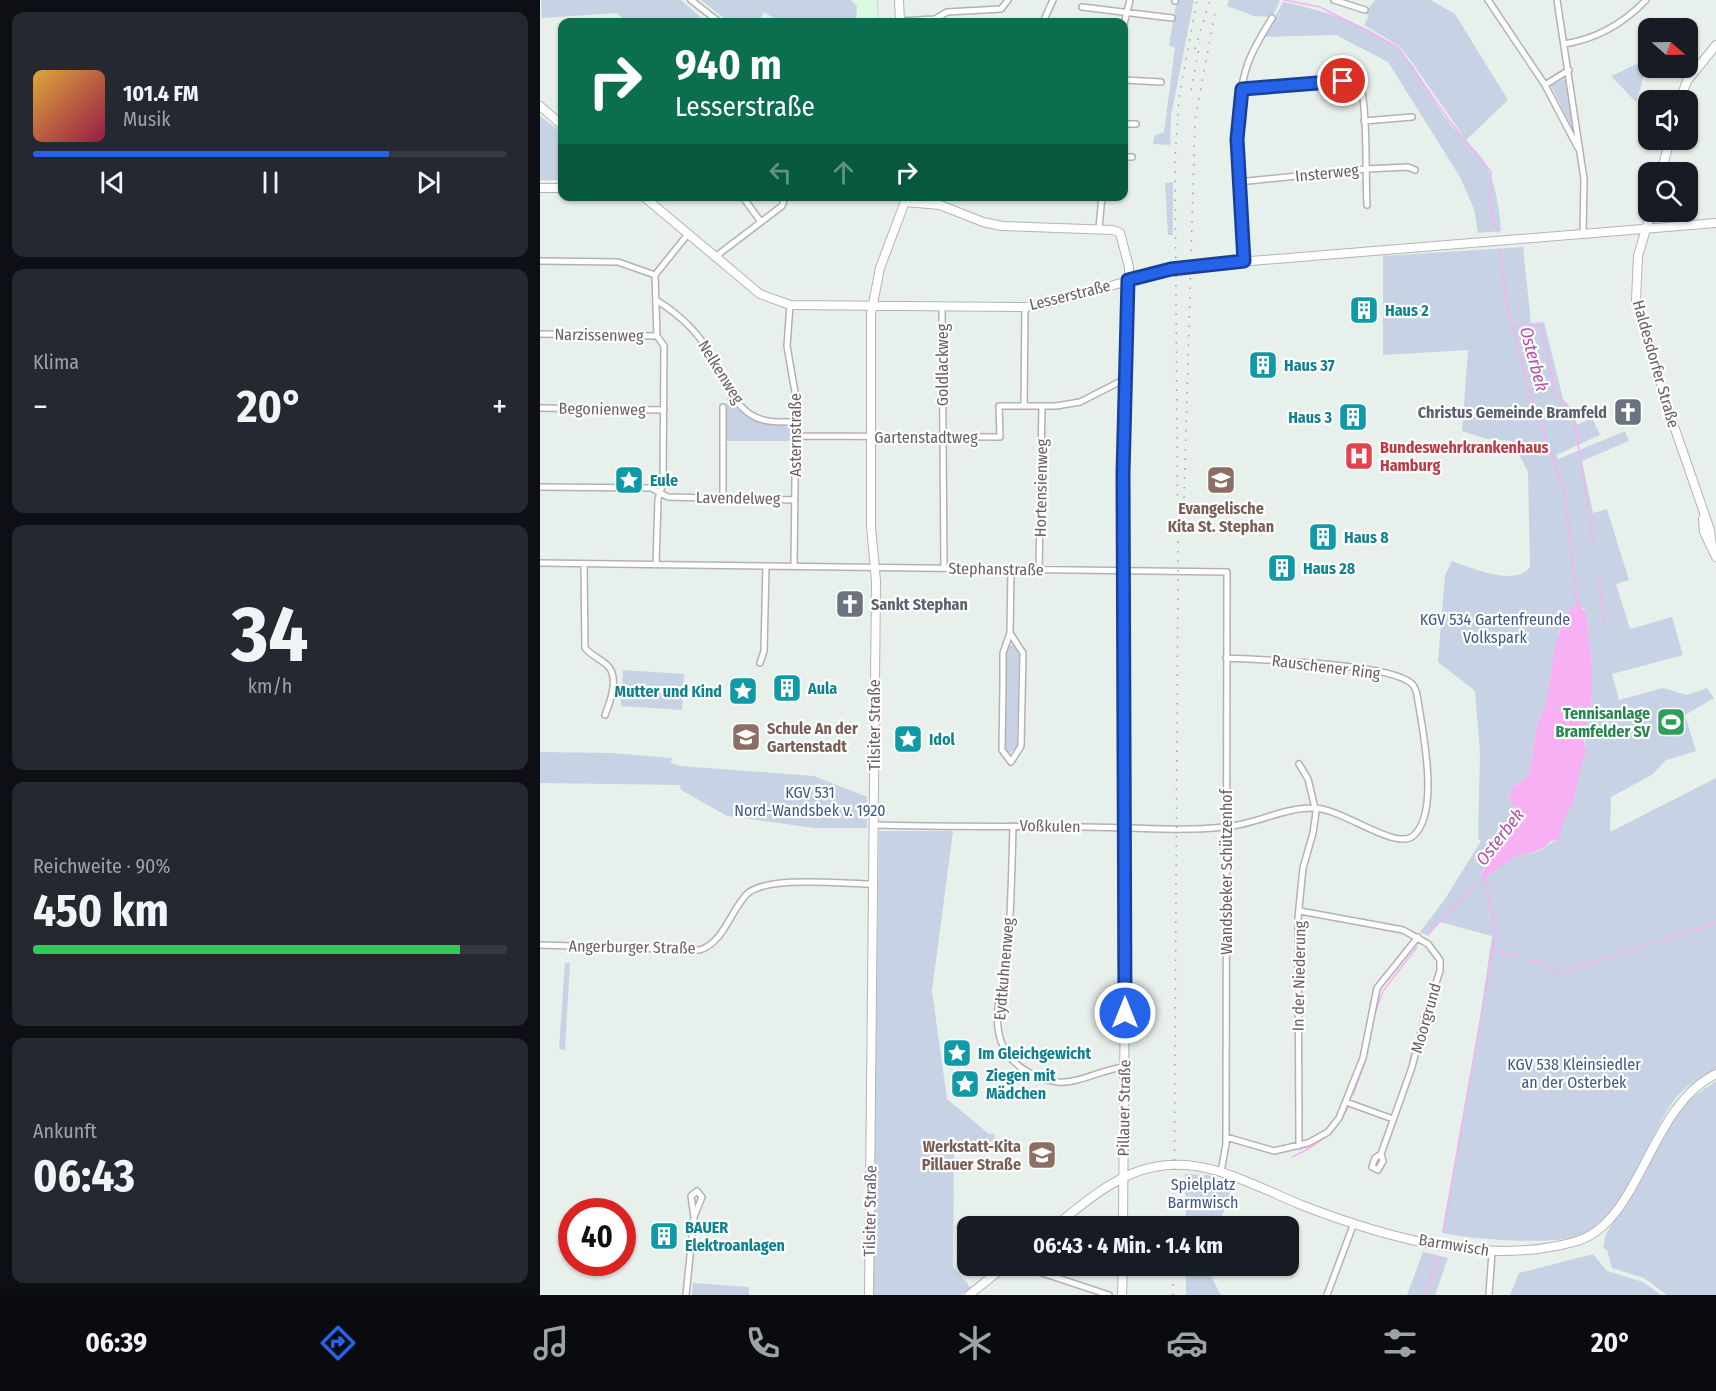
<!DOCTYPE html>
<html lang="de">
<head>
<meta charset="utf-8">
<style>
	:root { --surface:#171b24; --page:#242831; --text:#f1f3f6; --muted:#9ea1a6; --line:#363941; --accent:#2563eb }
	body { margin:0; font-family:"Fira Sans Condensed",sans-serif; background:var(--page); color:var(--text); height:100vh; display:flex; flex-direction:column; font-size:22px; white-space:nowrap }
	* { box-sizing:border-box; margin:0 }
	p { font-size:20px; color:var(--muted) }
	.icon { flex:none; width:33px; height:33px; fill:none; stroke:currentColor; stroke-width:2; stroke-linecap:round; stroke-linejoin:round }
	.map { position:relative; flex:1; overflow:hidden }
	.side { display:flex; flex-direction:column; gap:12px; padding:12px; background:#0d0f14; width:540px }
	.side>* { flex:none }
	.banner { position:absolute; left:18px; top:18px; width:570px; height:183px; border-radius:12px; box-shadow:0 2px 4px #0004; background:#0b6e4f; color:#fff; overflow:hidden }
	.needle { width:39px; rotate:110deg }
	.buttons { position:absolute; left:1098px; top:18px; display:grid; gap:12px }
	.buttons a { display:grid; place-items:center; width:60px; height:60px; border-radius:12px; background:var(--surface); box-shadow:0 2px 4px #0004; font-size:30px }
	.speed { position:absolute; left:18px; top:1198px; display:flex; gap:12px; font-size:30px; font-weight:700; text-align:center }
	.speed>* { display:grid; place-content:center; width:78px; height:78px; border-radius:50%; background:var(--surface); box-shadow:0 2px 4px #0004; line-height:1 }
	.speed .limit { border:9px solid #d22; background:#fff; color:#111 }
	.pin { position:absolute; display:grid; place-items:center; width:51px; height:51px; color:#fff; margin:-26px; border:3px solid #fff; border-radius:50%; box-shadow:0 2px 6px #0007 }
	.me { position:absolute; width:66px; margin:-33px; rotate:0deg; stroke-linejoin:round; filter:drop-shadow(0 0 4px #0008) }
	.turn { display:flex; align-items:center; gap:21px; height:126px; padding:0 18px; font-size:27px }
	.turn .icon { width:78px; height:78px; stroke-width:2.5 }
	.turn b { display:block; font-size:42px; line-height:51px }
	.lanes { display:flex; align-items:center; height:57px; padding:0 18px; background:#0003; justify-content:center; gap:30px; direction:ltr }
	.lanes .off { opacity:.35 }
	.big { font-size:45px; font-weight:700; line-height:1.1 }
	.side .card { flex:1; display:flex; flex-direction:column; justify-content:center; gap:9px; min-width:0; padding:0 21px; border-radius:12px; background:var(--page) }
	.side .dial { align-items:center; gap:0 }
	.dial b { font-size:78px; line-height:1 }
	.song { display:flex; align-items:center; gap:18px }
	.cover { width:72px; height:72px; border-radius:9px; background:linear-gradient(135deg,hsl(40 70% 55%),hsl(340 70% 35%)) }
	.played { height:6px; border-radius:3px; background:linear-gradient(90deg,var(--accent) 75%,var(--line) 75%) }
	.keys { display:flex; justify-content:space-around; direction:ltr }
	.heat { display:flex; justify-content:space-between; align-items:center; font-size:33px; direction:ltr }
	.charge { height:9px; border-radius:4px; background:linear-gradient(90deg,#34c759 90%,var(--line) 0) }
	.trip { position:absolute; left:417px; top:1216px; width:342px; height:60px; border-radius:12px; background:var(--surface); box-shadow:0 2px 4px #0004; font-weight:700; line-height:60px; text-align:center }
	.tabs { display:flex; height:96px; justify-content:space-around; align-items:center; background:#090b0e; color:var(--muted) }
	.tabs .icon { width:42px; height:42px }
	.tabs .current { color:var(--accent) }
	.tabs b { font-size:27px; color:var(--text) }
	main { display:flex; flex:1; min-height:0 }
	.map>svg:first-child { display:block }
</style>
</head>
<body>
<main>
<section class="side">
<div class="card">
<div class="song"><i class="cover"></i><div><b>101.4 FM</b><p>Musik</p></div></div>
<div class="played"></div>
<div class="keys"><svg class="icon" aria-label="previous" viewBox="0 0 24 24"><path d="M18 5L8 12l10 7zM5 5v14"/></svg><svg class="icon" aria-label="pause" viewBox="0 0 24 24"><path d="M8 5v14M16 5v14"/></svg><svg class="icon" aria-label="next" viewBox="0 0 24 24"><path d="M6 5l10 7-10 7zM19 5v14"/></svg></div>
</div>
<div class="card"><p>Klima</p>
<div class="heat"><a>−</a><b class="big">20°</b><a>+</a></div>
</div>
<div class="card dial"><b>34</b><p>km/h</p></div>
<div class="card"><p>Reichweite · 90%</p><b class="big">450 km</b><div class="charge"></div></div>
<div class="card"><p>Ankunft</p><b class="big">06:43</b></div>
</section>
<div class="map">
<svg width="1176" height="1295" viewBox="0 0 1176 1295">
	<rect width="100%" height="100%" fill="#e8f0eb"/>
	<!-- green -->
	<path fill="#c7d3e4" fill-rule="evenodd" d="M1,0H141L166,22H88L76,13L2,18Z
		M161,0H338L339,22H240L224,12L219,22H189Z
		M637,0H654L631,116L630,145L613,144L614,136L624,132L635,48L629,45Z
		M689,0H737L740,1L732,17L714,16L687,6Z
		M835,0H891L915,14L968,100L926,140L871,61L859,46L824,25L829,16L825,13Z
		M743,2C781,10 825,22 857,48C876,64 891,98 906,119C917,134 933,145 943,160C956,181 959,207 961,231L938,233L934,209L920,177L848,62L796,35L724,37Z
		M1108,59V63L1096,102L1071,76Z
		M1026,78L1035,134L1011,86Z
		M0,116L22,133V180H0Z
		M633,182V235H628L625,183Z
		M983,247L991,323L1004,322L1023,399L1033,410L1037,425L1052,418L1060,435L1016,455L1018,459L1085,431L1089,441L1042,461L1053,513L1067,509L1089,580L1076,584L1090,629L1132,617L1143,655L1072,674L1079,700L1123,688L1147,695L1167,688L1174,698L1145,715L1156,751L1126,760L1113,774L1071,797L1070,832L1176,778V1069C1134,1091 1132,1101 1111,1141C1095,1170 1080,1207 1054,1229C1030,1249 932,1239 902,1233L935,1053L952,936L900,922L888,936L880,932L905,899L941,841L938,839L940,753L935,691L898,662L905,575L912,561C931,568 977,587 990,567L988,472L972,441L947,439L922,431L928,350L843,355V256ZM1043,607L1046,613L1052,665V697L1043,736L1046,745L1040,760L1034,796L1020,830V840C1011,841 1010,844 1003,849C995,854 984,853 975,856C963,861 954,871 941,875C947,863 975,823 975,816C975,809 971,804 969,797L972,787L984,780L990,772L996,728L1006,704L1019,631Z
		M187,396C203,420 224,425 252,427L251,441H187Z
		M469,645H474L479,654L477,747L469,754L465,748L466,652Z
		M83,670L144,674L142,710L81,706Z
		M0,752L71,753L132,758L131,763L141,766L274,776L327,797V828H274L187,816L141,790L140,785L0,783Z
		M339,831H413L392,991L407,1099L449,1134H455L454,1141L414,1151L413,1267L431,1288L421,1295H332Z
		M25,963H30L25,1050L19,1049Z
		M1176,1081V1295H1127L1104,1278L1072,1268L1067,1250L1063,1248L1066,1234L1144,1103Z
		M645,1174L668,1175L693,1185L678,1227H646Z
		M883,1252L908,1258L895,1295H867Z
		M1053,1254L1067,1271L1103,1282L1121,1295H970L979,1273Z
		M646,1266H665L681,1295H646Z
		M153,1283L209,1287V1295H152Z"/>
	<!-- sand -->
	<path fill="#dbf8e5" d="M311,0H337L338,22H316L317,6Z"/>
	<!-- water -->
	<path fill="#f7b0f4" d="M1037,602L1046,613L1052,665V697L1043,736L1046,751C1040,766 1038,783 1033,800C1029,812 1019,827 1020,840L1011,841L1004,848L994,852L975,856L946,877L941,876C947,863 975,823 975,816C975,809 971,804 969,798L972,787L984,780L990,772L996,728L1006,704L1016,642L1025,617Z"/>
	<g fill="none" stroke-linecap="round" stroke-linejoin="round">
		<!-- stream -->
		<path stroke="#f7b0f4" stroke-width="1.5" d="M744,0L780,7L858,47L908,119L951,172L950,207L958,232
			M960,250L966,302L990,395L1024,489L1037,603
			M974,327L1001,325L1015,392L1032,412L1041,460
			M1041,463L1054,544
			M1059,575L1065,628
			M889,933L929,891L944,880
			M954,952L979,956
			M987,959L1001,962L1019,973L1176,923
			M834,1016L843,991L877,947
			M813,1095L826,1059
			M752,1157C777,1146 795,1132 808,1108
			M903,1231L956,931L944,875
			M885,1295L898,1257"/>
		<!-- street casing -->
		<g stroke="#b6b0b4" stroke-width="8">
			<path id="street" d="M151,0L179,22
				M794,0L825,10
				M948,0L1005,85L1038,148
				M1017,0L1044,179L1043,235
				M635,1V0
				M542,7L632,18
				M360,21L395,19L407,12L461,9L468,0
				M503,22L513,0
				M584,24L590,0
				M1024,44C1057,39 1083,24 1106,0
				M816,72C829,94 825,177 827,205
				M584,80L621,82
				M1005,85L1029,70
				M702,89L820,79
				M824,121L872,117
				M584,124H596
				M584,157H592
				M698,182L826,169L868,167L875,170
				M202,196L221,222
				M559,228L562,196
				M175,257L242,206L244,200L242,196
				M0,261L78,262L115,275
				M704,261C699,197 687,125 708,63C714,47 723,33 732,18
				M116,300C142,316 160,334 174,360C185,378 192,402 210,414C222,423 241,422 255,422
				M250,305L247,346L256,398L254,566
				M402,306L404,568
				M0,334L117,336
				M484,406L485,307
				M183,407V498
				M0,408L124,410
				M255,436L460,437L459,406H516L540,402L587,378
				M0,487L111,488L128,497L255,500
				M0,563L687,572L686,1144L681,1172
				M44,564L45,648C51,655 60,659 67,665C80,677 70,702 65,715
				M116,565L118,499L123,483L124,346L117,336L115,275L148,234
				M499,570L502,406
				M470,633L483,653L481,746L471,762L462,750L463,684V653L470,633L471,569
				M220,663L224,651L226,566
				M334,825C404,827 474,826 543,827C589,827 638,832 684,827C714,825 742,808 772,808C801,807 855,851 873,836C901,813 882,727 877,695C876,690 875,686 871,683C847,663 721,660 686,658
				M473,826C472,867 471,909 468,950C465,978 451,1013 461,1041C469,1065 494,1079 518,1082C538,1084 562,1069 585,1067
				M760,911L863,930L888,944L900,960V971L885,1016L872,1067L841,1154L835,1158L832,1167L838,1170L843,1161L841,1154
				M0,945L160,950C185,941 190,911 207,894C227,875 305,884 334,884
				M806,1102L853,1119
				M686,1137L734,1151L768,1143L788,1132L799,1118L823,1058L837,988L878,937
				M759,1146L758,918L763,868L773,833L776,812L768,779L759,764
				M481,1266L569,1295
				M146,1295L154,1217L151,1196L157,1191L162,1197L154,1217
				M787,1295L814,1223
				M949,1295L952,1252"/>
		</g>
		<!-- secondary casing -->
		<g stroke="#b9b2b7" stroke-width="10">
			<path id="secondary" d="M359,0L360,22
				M1140,100L1147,81L1176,45
				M0,106L22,125
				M1121,172L1130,140
				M0,188H22
				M103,196L220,294L250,305L485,307L506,304L631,269L662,265L1176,223
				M366,202L400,205L443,222L462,226L573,230L580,233L589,267V292L583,451L586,836L583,1227
				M1111,212L1098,256L1096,300L1134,426L1170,530L1172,546
				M1163,519L1164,532L1176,557
				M514,1227C543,1204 576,1174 614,1167C667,1156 716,1187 764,1206C847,1238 945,1266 1034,1242C1101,1225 1108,1106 1176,1074
				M329,1295L336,581L331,526V314L340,268L366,199
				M429,1295L465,1266
				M582,1295L583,1266"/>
		</g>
		<!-- street -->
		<use href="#street" stroke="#fff" stroke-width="5"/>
		<!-- secondary -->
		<use href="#secondary" stroke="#fff" stroke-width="8"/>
		<!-- rail -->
		<path stroke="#a3a0a2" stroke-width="1.5" stroke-dasharray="1.5 8" stroke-linecap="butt" d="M655,49L670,0
			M651,90L660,43
			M644,498L655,120L675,13
			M634,1227L638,564L635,160L639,97L657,0
			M633,1295V1266"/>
	</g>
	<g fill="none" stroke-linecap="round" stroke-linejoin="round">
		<!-- route casing -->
		<g stroke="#184099" stroke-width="15">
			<path id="route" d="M585,1013L583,473L588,280L631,269L704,261L697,139L702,89L803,81"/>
		</g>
		<!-- route -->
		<use href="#route" stroke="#2563eb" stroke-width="10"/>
	</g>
	<!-- icons -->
	<defs>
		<g id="building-square" transform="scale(1.5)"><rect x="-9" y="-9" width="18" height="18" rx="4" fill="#0f9aa8" stroke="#fff"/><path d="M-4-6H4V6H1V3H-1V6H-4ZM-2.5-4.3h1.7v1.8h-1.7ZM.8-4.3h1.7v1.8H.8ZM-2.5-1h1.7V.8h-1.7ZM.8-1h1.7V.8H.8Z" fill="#fff"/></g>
		<g id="church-square" transform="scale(1.5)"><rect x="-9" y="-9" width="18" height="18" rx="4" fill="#6b7280" stroke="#fff"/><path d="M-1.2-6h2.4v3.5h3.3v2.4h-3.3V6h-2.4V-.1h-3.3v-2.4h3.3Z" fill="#fff"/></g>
		<g id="hospital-square" transform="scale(1.5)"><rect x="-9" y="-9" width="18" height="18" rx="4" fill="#e0444e" stroke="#fff"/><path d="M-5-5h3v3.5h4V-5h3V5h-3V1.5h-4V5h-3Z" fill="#fff"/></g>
		<g id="sight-square" transform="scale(1.5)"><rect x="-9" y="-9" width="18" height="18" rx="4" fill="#0f9aa8" stroke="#fff"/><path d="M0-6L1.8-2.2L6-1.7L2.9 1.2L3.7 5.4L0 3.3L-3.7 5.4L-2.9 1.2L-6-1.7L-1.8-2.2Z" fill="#fff"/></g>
		<g id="school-square" transform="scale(1.5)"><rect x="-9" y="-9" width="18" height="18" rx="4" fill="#8d6e63" stroke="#fff"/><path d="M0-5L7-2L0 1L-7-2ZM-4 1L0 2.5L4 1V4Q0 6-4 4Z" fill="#fff"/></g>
		<g id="stadium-square" transform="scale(1.5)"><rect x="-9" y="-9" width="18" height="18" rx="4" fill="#2e9e5b" stroke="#fff"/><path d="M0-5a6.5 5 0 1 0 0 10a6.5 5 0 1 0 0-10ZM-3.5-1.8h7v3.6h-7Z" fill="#fff"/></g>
	</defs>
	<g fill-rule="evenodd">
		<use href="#building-square" x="824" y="310"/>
		<use href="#building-square" x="723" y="365"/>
		<use href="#church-square" x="1088" y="412"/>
		<use href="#building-square" x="813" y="417"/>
		<use href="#hospital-square" x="819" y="456"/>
		<use href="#sight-square" x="89" y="480"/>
		<use href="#school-square" x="681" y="480"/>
		<use href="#building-square" x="783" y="537"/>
		<use href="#building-square" x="742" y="568"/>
		<use href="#church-square" x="310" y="604"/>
		<use href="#building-square" x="247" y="688"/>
		<use href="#sight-square" x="203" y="691"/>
		<use href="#stadium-square" x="1131" y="722"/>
		<use href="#school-square" x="206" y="737"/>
		<use href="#sight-square" x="368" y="739"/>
		<use href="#sight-square" x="417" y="1053"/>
		<use href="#sight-square" x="425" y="1084"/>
		<use href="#school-square" x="502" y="1155"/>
		<use href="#building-square" x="124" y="1236"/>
	</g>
	<g text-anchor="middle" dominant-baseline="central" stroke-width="4.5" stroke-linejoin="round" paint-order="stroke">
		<!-- street labels -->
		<g font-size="16" fill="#665f65" stroke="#fff">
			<text transform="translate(787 173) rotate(-6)">Insterweg</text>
			<text transform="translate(530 295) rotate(-14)">Lesserstraße</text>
			<text transform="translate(59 335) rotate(1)">Narzissenweg</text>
			<text transform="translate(1116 364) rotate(74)">Haldesdorfer Straße</text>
			<text transform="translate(402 365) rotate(-90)">Goldlackweg</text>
			<text transform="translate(181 372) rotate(58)">Nelkenweg</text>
			<text transform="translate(62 409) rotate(1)">Begonienweg</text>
			<text transform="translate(255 435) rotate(-90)">Asternstraße</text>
			<text x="386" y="437">Gartenstadtweg</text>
			<text transform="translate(501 488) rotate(-89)">Hortensienweg</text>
			<text transform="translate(198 498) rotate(1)">Lavendelweg</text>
			<text transform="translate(456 569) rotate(1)">Stephanstraße</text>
			<text transform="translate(786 667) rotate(7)">Rauschener Ring</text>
			<text transform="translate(334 725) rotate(-90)">Tilsiter Straße</text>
			<text transform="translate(510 826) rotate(1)">Voßkulen</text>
			<text transform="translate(686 872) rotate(-90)">Wandsbeker Schützenhof</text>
			<text transform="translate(92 947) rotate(1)">Angerburger Straße</text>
			<text transform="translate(464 969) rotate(-85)">Eydtkuhnenweg</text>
			<text transform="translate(759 976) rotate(-89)">In der Niederung</text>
			<text transform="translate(886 1018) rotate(-74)">Moorgrund</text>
			<text transform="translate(584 1108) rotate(-89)">Pillauer Straße</text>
			<text transform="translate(330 1211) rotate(-89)">Tilsiter Straße</text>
			<text transform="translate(914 1245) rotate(9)">Barmwisch</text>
		</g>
		<!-- culture labels -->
		<g font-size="16" font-weight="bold" fill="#0d838f" stroke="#fff" text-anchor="start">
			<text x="845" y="310">Haus 2</text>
			<text x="744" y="365">Haus 37</text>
			<text x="792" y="417" text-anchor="end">Haus 3</text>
			<text x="110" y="480">Eule</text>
			<text x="804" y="537">Haus 8</text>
			<text x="763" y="568">Haus 28</text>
			<text x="268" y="688">Aula</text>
			<text x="182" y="691" text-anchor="end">Mutter und Kind</text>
			<text x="389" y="739">Idol</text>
			<text x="438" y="1053">Im Gleichgewicht</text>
			<text x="446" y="1075">Ziegen mit<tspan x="446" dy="18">Mädchen</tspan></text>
			<text x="145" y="1227">BAUER<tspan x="145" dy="18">Elektroanlagen</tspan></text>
		</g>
		<!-- worship labels -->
		<g font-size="16" font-weight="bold" fill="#5b616d" stroke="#fff" text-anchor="end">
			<text x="1067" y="412">Christus Gemeinde Bramfeld</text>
			<text x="331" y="604" text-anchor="start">Sankt Stephan</text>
		</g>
		<!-- health labels -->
		<g font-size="16" font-weight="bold" fill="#be3a42" stroke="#fff" text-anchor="start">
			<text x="840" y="447">Bundeswehrkrankenhaus<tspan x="840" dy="18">Hamburg</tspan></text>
		</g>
		<!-- education labels -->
		<g font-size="16" font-weight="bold" fill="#785e54" stroke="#fff">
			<text x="681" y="508">Evangelische<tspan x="681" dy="18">Kita St. Stephan</tspan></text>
			<text x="227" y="728" text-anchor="start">Schule An der<tspan x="227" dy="18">Gartenstadt</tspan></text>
			<text x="481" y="1146" text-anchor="end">Werkstatt-Kita<tspan x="481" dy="18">Pillauer Straße</tspan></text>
		</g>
		<!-- park labels -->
		<g font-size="16" fill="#3f5885" stroke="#fff">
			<text x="955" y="619">KGV 534 Gartenfreunde<tspan x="955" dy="18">Volkspark</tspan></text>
			<text x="270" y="792">KGV 531<tspan x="270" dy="18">Nord-Wandsbek v. 1920</tspan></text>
			<text x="1034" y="1064">KGV 538 Kleinsiedler<tspan x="1034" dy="18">an der Osterbek</tspan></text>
			<text x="663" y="1184">Spielplatz<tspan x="663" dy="18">Barmwisch</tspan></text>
		</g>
		<!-- leisure labels -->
		<g font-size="16" font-weight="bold" fill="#27864d" stroke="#fff" text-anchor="end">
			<text x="1110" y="713">Tennisanlage<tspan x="1110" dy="18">Bramfelder SV</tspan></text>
		</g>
		<!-- water labels -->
		<g font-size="18" font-style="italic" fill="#b151a6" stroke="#fff">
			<text transform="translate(994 359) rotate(75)">Osterbek</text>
			<text transform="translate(960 837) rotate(-52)">Osterbek</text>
		</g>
	</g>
</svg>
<div class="buttons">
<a><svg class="needle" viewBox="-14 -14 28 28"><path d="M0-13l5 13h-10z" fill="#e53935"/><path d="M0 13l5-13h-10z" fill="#9ea1a6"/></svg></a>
<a><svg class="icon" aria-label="sound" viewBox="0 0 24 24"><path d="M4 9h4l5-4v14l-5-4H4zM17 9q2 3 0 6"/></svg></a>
<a><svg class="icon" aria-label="search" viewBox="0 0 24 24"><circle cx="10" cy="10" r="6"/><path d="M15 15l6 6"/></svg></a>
</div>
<div class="speed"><div class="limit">40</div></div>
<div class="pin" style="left:803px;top:81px;background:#d93025"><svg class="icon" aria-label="arrive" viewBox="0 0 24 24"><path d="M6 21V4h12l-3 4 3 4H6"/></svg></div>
<svg class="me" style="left:585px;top:1013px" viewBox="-20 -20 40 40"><circle r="17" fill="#2563eb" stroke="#fff" stroke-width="3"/><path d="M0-11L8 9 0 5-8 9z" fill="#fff"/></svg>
<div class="trip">06:43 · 4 Min. · 1.4 km</div>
<div class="banner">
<div class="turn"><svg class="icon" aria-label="right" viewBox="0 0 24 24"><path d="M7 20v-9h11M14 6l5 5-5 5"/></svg><div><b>940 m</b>Lesserstraße</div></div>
<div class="lanes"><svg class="icon off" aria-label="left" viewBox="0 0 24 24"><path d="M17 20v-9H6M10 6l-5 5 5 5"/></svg><svg class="icon off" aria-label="ahead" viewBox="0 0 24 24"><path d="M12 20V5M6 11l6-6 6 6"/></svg><svg class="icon" aria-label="right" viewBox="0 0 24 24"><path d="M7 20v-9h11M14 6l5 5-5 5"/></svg></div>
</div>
</div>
</main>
<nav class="tabs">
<b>06:39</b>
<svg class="icon current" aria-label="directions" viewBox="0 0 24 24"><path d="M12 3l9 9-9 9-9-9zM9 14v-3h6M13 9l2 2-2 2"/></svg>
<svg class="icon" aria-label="music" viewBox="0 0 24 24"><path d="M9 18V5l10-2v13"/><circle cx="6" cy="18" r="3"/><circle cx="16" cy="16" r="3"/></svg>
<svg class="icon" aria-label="phone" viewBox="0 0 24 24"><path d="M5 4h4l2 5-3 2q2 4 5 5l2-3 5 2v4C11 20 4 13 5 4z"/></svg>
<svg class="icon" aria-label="climate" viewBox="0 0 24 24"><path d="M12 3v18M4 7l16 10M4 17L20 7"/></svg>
<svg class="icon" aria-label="car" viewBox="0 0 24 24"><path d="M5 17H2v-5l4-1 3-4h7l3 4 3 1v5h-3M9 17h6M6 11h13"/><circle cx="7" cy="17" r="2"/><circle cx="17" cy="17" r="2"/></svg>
<svg class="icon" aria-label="filters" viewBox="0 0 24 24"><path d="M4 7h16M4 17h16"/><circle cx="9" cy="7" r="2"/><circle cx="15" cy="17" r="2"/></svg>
<b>20°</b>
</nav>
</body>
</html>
